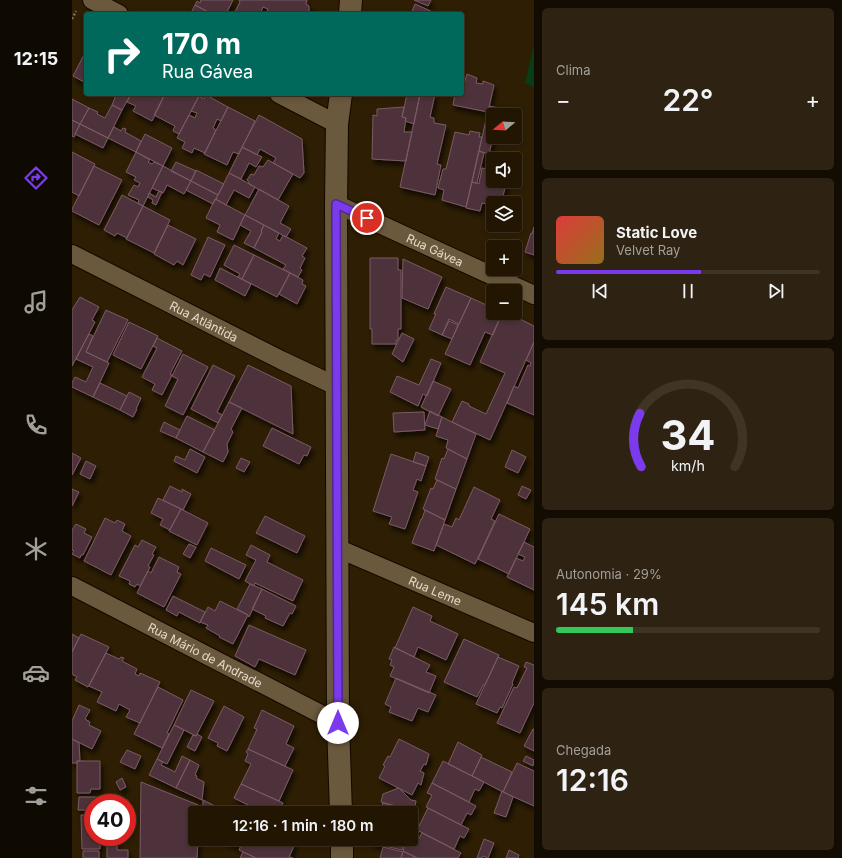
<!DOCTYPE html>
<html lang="pt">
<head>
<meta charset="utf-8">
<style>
	:root { --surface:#221603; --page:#2e2312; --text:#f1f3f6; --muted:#a29f9a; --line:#3f3525; --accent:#7c3aed }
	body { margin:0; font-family:Inter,sans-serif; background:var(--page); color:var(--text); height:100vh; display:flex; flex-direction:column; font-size:15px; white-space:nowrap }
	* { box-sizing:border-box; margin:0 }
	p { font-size:13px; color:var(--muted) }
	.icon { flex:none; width:22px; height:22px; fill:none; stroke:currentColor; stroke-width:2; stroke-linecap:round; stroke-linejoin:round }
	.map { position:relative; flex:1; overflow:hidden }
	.panel { display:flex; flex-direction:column; gap:8px; padding:8px; background:#130c02; width:308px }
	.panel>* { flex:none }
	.top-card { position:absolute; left:12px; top:12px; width:380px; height:84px; border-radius:4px; box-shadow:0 2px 6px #0003,0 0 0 1px var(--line); background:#00695c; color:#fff; overflow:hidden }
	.needle { width:26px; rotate:252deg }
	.fabs { position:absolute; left:414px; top:108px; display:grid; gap:8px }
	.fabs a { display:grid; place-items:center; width:36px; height:36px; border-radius:4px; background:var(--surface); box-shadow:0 2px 6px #0003,0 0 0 1px var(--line); font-size:20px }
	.speed { position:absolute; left:12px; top:794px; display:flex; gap:8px; font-size:20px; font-weight:700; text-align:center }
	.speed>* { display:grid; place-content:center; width:52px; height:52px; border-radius:50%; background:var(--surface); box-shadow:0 2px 6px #0003,0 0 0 1px var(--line); line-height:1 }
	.speed .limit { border:6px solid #d22; background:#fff; color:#111 }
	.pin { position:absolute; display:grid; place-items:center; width:34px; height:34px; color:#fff; margin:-17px; border:2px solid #fff; border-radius:50%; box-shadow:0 1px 4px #0007 }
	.me { position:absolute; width:44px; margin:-22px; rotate:0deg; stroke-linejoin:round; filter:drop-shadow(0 0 3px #0008) }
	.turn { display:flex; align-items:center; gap:14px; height:84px; padding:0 12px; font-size:18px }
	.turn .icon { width:52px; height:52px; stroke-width:2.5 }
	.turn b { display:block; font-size:28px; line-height:34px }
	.big { font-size:30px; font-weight:600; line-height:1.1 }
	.panel .widget { flex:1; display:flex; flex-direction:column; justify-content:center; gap:6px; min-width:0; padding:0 14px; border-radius:6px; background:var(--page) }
	.panel .dial { align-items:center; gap:0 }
	.dial svg { height:104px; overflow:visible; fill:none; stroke:var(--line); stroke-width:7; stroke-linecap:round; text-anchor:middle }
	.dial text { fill:var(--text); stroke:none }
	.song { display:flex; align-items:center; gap:12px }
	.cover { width:48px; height:48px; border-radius:6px; background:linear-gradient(135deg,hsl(0 70% 55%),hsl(40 70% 35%)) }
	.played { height:4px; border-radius:2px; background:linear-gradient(90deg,var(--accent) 55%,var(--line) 55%) }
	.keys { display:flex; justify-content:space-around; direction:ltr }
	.heat { display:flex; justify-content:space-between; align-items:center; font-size:22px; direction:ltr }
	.charge { height:6px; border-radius:3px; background:linear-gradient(90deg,#34c759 29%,var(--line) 0) }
	.trip { position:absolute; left:116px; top:806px; width:230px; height:40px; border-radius:4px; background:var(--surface); box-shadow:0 2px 6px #0003,0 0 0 1px var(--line); font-weight:600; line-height:40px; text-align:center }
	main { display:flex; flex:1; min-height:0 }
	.tab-bar { display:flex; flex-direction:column; width:72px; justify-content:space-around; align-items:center; background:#0e0901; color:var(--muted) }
	.tab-bar .icon { width:28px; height:28px }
	.tab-bar .active { color:var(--accent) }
	.tab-bar b { font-size:18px; color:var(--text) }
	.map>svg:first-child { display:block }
</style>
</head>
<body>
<main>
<nav class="tab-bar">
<b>12:15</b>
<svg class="icon active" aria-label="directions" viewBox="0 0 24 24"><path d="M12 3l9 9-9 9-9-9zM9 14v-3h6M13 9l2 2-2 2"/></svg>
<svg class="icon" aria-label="music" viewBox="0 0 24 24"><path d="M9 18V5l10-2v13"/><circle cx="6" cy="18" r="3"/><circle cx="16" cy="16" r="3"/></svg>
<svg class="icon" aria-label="phone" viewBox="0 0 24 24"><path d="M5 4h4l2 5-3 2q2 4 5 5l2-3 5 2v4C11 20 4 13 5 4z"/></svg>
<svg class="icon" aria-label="climate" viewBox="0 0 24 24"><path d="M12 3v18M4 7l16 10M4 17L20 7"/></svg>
<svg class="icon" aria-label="car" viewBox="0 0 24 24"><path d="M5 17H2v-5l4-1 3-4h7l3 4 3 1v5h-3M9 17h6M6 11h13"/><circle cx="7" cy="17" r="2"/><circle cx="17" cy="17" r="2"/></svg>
<svg class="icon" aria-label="filters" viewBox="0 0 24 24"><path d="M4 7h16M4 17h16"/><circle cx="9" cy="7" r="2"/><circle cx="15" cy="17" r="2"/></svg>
</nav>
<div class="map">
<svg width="462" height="858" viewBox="0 0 462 858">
	<defs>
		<filter id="shadow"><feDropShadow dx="2.5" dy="4.5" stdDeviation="2" flood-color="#0009"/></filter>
	</defs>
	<rect width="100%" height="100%" fill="#2d1e04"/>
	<!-- green -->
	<path fill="#083e15" d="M462,44V87L453,83Z"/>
	<!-- building -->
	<path fill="#4e303a" stroke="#7b5a64" filter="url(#shadow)" d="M129,0H161L154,14H140L123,5L125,1L128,3Z
		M167,0H235L234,4L237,6V14H194L196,9L191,7L188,14H162L168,2Z
		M342,0H359L356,6Z
		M343,4L365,14H339Z
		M123,5L140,14L119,13Z
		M14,51V83L1,76Z
		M395,74L405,78L404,83L411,84V81L422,85L416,112L381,105L383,94H390V80L393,81Z
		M43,94H59L50,110L40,105L44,95Z
		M59,94H93L80,121L61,111L64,106L55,102Z
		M93,94H123L127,96L107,134L101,131L103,126L82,115Z
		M335,94H348L342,124L333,121L334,118L330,117Z
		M348,94H363L358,117L362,118V123L374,125L365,164L369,165L363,195L328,187Z
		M134,95L156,107L149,121L145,119L141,128L144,130L133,153L122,148L120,153L110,148L113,142L105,138L117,115L123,118L125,113L119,111L127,96L132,99Z
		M0,99L17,108L8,124L0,120Z
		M40,105L50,110L36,138L8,124L17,108L26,112L25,114L33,118Z
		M417,106L427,108L426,115H421V137L417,154L407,151Z
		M156,107L183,121L167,154L161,152L155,165L132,154Z
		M332,107L330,117L334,118L332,132H340L334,161L300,159L301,115L305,116V109Z
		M187,115L230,139L232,173L228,178L201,163L204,158L188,149L185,155L170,147Z
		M0,120L8,124L2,137L0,136Z
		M8,124L36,138L31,148L3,134Z
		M42,127L49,131L51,128L54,129L53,132L69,141L64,152L36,138Z
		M398,131L408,133L407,137H410L394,207L370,200L372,190L366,188L371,169H374L383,132L397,135Z
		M73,134L100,148L91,166L64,152Z
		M170,147L190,157L184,167L177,163L169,179L157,173Z
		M407,151L412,153L405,183L400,182Z
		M0,152L23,164L7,196L0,192Z
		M64,152L78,160L76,162L80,164L82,162L91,166L71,206L66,203L67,200L56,195L62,185L66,187L68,183L62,180L64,177L54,172Z
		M426,155L440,158V159H425Z
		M196,160L221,174L206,200L177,184V182L175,180L179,174L182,175L187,166L191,167Z
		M416,160L421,161V181H435L429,203H421V212L418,211L419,205L410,203L408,211L394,208L400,182L407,184L410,168L414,169Z
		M104,162L124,171L119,181L99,171Z
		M22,166L50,180L27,225L0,211V209Z
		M91,166L119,181L112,194L95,185L91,193L80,188Z
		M124,170L152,184L146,195L119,181Z
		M157,173L183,187L177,198L162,190L154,205L144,199Z
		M119,181L146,195L141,204L114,190Z
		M187,189L217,206L208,223L219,229L214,237L173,215Z
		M87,191L90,192L84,205L80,203L81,200L76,197L77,193L84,197Z
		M50,195L71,206L55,238L45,233L43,236L32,230Z
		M143,199L173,215L161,240L145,232L148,225L134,218Z
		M71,206L98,220L82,253L54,239Z
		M173,215L192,225L189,231L190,232L182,248L172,243L179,231L168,225Z
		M96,225L124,239L111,265L105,261L102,265L82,254Z
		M192,225L207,233L204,239L208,241L211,235L235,248L230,256L233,258L228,268L230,270L226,277L211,269L214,265L182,248L190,232L189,231Z
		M462,227V255L453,252L459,233L460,234Z
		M136,237L153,245L138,277L132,274L129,280L119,275Z
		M162,245L182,255L170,279L166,277L168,274L152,265Z
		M182,255L218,273L205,297L170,279Z
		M298,258H326V270H329V329H326V340H324V344H300V329H298Z
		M331,259L370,277L356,309L330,298Z
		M148,268L179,284L173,296L143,280Z
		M218,273L231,280L230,284L234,286L225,304L207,294Z
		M374,287L399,298L387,324L377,319L370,335L357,329L364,314H362Z
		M8,297L27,307L20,320L23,322L0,366V310Z
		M399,298L421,308V313H430L421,335L413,332L398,365L373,354Z
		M34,310L56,320L35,362L14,352Z
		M430,313H436L462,326V342L418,440L380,422L390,401L397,404V406L414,414L433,373L408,362Z
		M377,321L386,325L380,339L370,335Z
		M57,322L86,336L69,369L41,355Z
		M330,333L342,339L331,362L320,354Z
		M17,334L21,336L14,352L37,363L21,397L0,387V383L3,377L14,382L21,367L4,359Z
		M85,338L110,351L98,374L100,375L90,395L80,390L83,384L70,377L85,348L81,346Z
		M462,342V415L435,403L442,386L446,388L456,365L458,366L459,363L454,360Z
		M111,354L136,367L111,415L93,406L106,379L100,376Z
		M359,359L369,363L355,396L351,394L346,406L318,392L325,376L347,385Z
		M141,365L163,376L145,412L150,415L146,423L119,409Z
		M176,365L219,386L221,434L157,402Z
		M361,381L379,389L366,416L349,407Z
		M28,383L55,396L48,410L21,397Z
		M57,392L69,398L64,409H65L61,417L48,410Z
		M157,402L170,408L159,429L161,432L155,444L156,452L151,462L131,452Z
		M358,411L370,417L366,429L353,425Z
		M352,412L353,430L322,432L321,413Z
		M115,416L143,430L131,452L104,438Z
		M370,417L404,434L395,459L374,448L376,440L364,436Z
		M92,422L108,430L104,438L88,431Z
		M200,428L239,447L235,456L232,455L227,464L191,446Z
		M118,449L133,457L125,473L102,461L104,456L113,460Z
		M376,449L395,459L384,489L363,479L370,458L372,459Z
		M440,450L454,457L446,473L433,467Z
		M344,452L357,457L354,466L341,462Z
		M0,453L9,458L0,475Z
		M319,454L354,466L349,481L345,479L341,490L346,492L333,529L317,524L320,517L301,511Z
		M169,458L178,462L172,472L164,468Z
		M14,461L24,466L18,479L8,474Z
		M365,480L384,489L373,520L351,509L359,488L361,489Z
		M98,486L110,492V489L119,494L111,510L91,500Z
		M450,486L459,490L454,499L446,495Z
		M402,487L428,500L419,519L423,521L403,564L364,545L372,524L380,527L384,518L387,520Z
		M0,489L7,492L0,506Z
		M86,498L109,509L98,530L88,525L91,519L79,513Z
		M109,509L136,523L125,545L97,531Z
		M353,510L373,520L362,551L340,543L349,519H350Z
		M427,514L458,529L437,574L406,559Z
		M193,516L233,536L225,553L184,533Z
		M33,518L43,523L45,520L53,524L50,531L59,536L39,575L12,561Z
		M4,524L14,529L12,533L20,537L11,555H9L8,558L0,554L2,551L0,550V530Z
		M70,540L84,547L80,554L82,555L76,566L78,567L68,586L65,584L63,587L57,584L58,581L47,576L63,545L66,547Z
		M452,542L462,547V590L435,577L444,558L451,561L453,557L446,554Z
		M117,544L124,547L118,558L111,554Z
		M179,545L198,555L195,562L231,580L221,601L183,583L182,586L173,581L184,560L174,555Z
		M139,548L174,565L167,579L133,561Z
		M87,557L107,567L105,572L109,574L92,607L65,593L76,571L79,573Z
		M178,584L190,589L177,617L176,616V615L165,609Z
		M190,589L224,606L220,614L218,613L211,626L193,618L194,616L180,609Z
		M101,596L133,612L128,623L107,612L105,616L94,610Z
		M148,601L176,615L161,644L147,637L148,636L134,628L136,625L128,622L136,607L143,611Z
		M341,607L360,616L358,621L386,634L374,660L346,647L342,657L323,648Z
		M177,625L234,650L223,675L187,659L183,667L163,656Z
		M0,634L7,638L0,652Z
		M9,634L37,647L16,687L3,680L5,677L0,674V652Z
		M392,639L427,655L413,685H411L405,697L372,682Z
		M322,647L358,665L354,672L364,676L357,693L318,676L322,667L318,665L320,660L317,659Z
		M34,653L47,659L49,657L52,658L50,661L65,669L63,674L67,676L68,673L88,682L68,723L54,717L58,710L47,704L44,711L25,702L30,692L17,686Z
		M426,657L447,666L440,683L441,684L430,708L428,707L425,713L404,704Z
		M454,662L462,665V703L448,733L425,723L442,687L445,688L455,668L452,667Z
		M324,678L364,695L356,712L346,708L340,721L317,712L319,707L313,704Z
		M86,687L111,700L95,733L97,734L90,748L62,734Z
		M119,690L142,701L124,736L102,725Z
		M7,705L18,710L13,719L18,722L17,725L29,731L20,749L0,739V721Z
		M152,706L172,717L155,751L145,746L146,743L136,738Z
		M190,710L222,726L214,744L222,748L213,766L176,749L185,729L182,728Z
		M102,725L112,730L95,764L85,759Z
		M461,729H462V751L452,746Z
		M125,734L130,737L123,751L115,747L121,735L124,736Z
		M0,739L7,743L8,761H5V763H0Z
		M327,739L357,754L354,765L352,764L348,771L352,773L349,785L346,783L340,795L307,778L313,766L311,765L316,756L318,757Z
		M386,742L410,755L400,776L376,764Z
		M176,749L221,770L207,801L169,784L179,764L173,761L176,754L174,752Z
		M55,750L69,756L63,769L48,762Z
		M110,756L118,760L104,788L77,775L85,759L91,762L89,765L103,772Z
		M454,756L462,760L461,766L451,761Z
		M409,757L440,772L431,792L400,776Z
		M118,760L127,765L123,775L125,776L124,778L132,782L130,800L104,788Z
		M5,761H28V789H19L18,793H5Z
		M371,761L412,782L407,791L403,789L397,802L360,783Z
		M445,763L462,771V806L431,792Z
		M50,778L54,787L48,790L44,782Z
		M69,782L126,805V813H123V839H126L125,858H68Z
		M360,783L404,806L399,815L395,813L389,825L354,807L360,795L355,793Z
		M169,784L211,803L206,813H169L171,809L173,810L176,805L162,798Z
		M327,788L339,800L344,801L342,811L309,802L311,794Z
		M430,791L441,797L434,817L422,813Z
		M7,797H28V803H21V810H6Z
		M41,800H56V835L55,803H41Z
		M131,800L149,809L146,813H131Z
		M311,803L340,810L339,814L308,813Z
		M356,808L397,829L392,838L388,836L382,849L345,830Z
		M21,810V837H28V849H10L9,815H17L16,811Z
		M350,833L389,853L386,858H345L331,851L335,839H339V836L346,840Z
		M149,839H172L170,843L167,842L165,846Z
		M172,839H213L223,844L217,857L221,858H184L167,850Z
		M301,839H332L330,850L300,843Z
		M412,839L422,843L416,858L411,856L410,858H405Z
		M35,842H45V850H56V858H35Z
		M311,847L331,852L329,858H308Z
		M437,850L447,855L446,858H434Z
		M11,851H27V858H11Z
		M331,851L345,858H329Z
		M171,852L184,858H168Z"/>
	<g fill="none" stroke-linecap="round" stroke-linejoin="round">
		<!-- street casing -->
		<g stroke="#150700" stroke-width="20">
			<g id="street">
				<path d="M20,0L47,14"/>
				<path d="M207,94L265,124"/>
				<path id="s1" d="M264,204L462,295"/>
				<path id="s2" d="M0,254L209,360L264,386"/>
				<path id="s3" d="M265,548L462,633"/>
				<path id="s4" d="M0,586L266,723"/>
			</g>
		</g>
		<!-- secondary casing -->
		<g stroke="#150700" stroke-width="24">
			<path id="secondary" d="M278,14L279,0
				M269,813L266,723L264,204L265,124L269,94
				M270,839V858"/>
		</g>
		<!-- path -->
		<path stroke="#7f735e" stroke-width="2.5" stroke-dasharray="2 2" stroke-linecap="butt" d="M0,19L4,11"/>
		<!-- street -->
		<use href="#street" stroke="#6a593d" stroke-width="18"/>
		<!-- secondary -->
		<use href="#secondary" stroke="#6a593d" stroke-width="22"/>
	</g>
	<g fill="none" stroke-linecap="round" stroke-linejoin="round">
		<!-- route casing -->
		<g stroke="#51269a" stroke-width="10">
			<path id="route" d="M266,723L264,204L295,218"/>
		</g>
		<!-- route -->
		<use href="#route" stroke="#7c3aed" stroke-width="7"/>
	</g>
	<g text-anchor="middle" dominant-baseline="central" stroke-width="4" stroke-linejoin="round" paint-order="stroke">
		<!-- street labels -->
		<g font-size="12" fill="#e4dacb" stroke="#2d1e04">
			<text stroke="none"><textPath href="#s1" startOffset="109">Rua Gávea</textPath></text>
			<text stroke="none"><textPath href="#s2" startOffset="148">Rua Atlântida</textPath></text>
			<text stroke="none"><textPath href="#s3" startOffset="107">Rua Leme</textPath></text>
			<text stroke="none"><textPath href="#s4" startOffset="150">Rua Mário de Andrade</textPath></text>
		</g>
	</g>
</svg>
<div class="fabs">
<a><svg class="needle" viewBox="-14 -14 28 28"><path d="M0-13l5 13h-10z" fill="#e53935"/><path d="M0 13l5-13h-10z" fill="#a29f9a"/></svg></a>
<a><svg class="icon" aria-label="sound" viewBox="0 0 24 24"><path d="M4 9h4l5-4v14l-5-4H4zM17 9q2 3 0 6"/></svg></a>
<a><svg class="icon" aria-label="layers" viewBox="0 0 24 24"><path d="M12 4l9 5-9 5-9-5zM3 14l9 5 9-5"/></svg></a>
<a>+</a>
<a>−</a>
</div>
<div class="speed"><div class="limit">40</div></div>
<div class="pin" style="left:295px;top:218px;background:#d93025"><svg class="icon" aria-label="arrive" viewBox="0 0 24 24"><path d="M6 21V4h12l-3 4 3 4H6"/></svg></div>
<svg class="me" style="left:266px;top:723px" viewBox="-20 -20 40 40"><circle r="19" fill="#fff"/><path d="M0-13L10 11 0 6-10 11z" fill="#7c3aed"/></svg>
<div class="trip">12:16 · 1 min · 180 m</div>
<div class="top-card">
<div class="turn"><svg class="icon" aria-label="right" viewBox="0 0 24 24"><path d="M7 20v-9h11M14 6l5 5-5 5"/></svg><div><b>170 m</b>Rua Gávea</div></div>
</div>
</div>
<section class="panel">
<div class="widget"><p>Clima</p>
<div class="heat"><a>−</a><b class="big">22°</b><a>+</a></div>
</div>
<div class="widget">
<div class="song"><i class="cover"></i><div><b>Static Love</b><p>Velvet Ray</p></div></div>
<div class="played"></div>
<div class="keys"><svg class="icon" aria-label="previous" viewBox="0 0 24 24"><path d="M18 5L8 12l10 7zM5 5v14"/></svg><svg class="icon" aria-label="pause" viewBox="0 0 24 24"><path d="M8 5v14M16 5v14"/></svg><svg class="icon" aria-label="next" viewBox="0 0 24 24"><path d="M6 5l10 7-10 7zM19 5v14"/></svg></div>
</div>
<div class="widget dial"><svg viewBox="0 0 100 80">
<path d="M14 69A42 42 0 1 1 86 69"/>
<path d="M14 69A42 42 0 0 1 13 28" stroke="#7c3aed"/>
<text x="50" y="56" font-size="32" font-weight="700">34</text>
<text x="50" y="72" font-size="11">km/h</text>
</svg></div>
<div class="widget"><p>Autonomia · 29%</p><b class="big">145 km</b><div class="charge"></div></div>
<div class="widget"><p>Chegada</p><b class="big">12:16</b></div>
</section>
</main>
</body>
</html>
